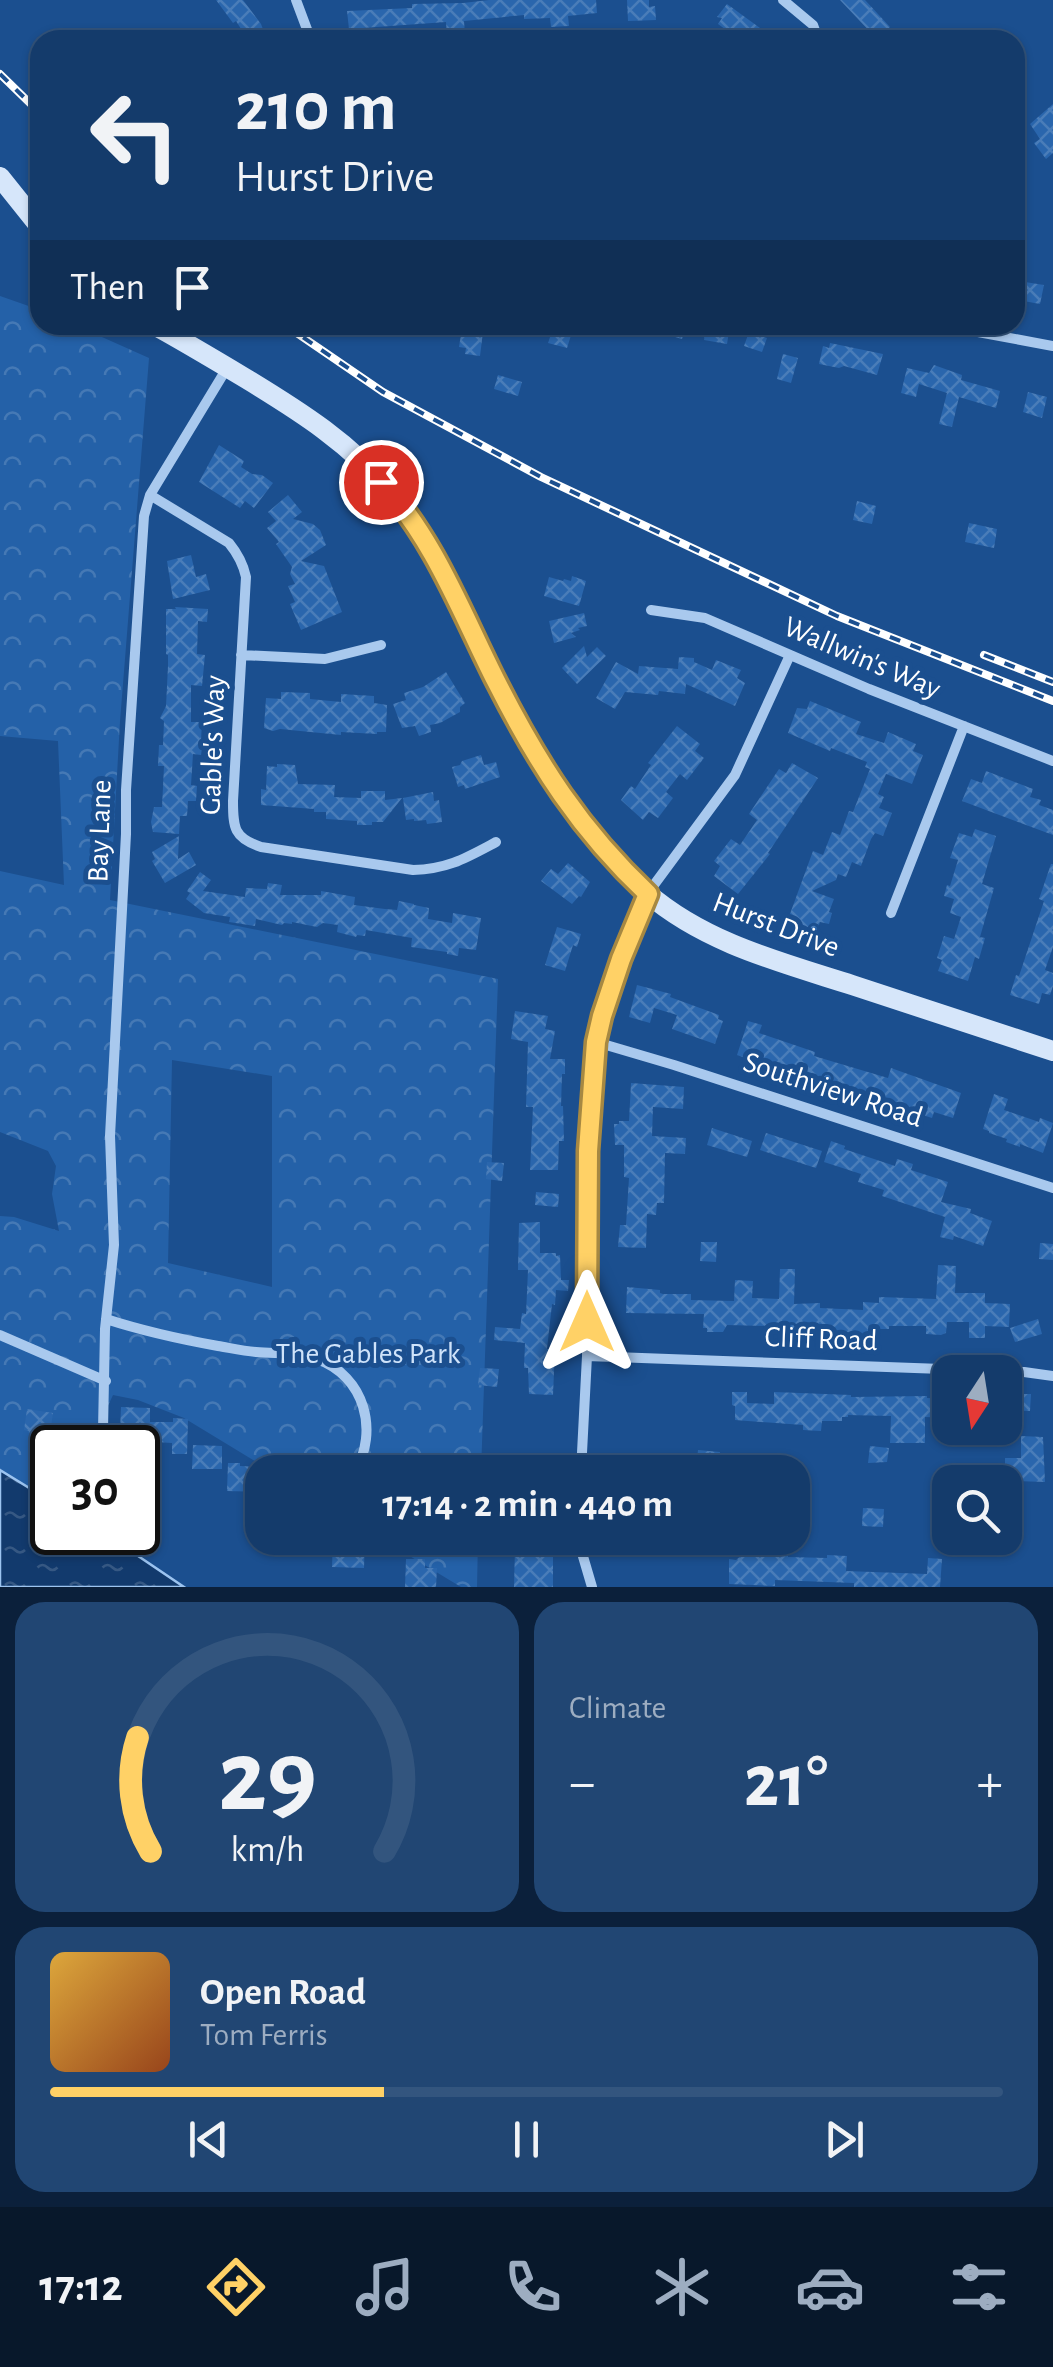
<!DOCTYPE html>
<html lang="en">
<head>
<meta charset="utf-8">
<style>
	:root { --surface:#143b6b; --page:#214673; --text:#f1f3f6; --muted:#9dadc1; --line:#33557e; --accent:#ffd166 }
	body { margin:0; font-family:"Alegreya Sans",sans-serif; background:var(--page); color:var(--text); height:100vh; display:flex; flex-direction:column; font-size:38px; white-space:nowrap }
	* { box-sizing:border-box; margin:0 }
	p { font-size:32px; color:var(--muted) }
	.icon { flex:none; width:55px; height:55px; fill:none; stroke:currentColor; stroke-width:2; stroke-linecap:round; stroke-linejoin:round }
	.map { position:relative; height:1587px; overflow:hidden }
	.panel { display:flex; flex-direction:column; gap:15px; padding:15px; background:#0b203b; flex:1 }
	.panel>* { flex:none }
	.top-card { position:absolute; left:30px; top:30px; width:995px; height:305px; border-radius:30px; box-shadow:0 2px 8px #0004,0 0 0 2px var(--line); background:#143b6b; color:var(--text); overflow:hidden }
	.needle { width:65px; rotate:192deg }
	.buttons { position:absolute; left:932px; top:1355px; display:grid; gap:20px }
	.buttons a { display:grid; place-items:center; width:90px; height:90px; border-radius:20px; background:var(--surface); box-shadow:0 2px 8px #0004,0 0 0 2px var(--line); font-size:50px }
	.speed { position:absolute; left:30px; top:1425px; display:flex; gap:20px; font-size:50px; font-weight:700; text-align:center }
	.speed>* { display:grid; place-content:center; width:130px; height:130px; border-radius:50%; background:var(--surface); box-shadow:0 2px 8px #0004,0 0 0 2px var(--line); line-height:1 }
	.speed .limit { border:5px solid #111; border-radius:15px; background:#fff; color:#111 }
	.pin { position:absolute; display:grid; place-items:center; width:85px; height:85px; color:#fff; margin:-42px; border:5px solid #fff; border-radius:50%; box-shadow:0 2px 10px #0007 }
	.me { position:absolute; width:110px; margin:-55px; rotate:0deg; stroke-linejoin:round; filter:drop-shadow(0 0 8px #0008) }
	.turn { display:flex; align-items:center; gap:35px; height:210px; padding:0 40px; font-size:45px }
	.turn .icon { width:130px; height:130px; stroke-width:2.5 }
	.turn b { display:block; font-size:70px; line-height:85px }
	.then { display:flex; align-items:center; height:95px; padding:0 40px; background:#0003; gap:20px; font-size:38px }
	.big { font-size:75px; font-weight:700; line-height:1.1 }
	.panel .card { flex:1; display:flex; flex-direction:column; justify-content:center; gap:15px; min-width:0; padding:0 35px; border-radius:30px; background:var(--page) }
	.panel .dial { align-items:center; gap:0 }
	.dial svg { height:260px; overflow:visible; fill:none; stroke:var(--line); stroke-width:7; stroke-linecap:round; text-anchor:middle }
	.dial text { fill:var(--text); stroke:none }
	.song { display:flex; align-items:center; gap:30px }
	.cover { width:120px; height:120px; border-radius:15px; background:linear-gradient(135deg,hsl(40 70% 55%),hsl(20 70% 35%)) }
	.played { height:10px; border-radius:5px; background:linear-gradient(90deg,var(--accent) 35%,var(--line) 35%) }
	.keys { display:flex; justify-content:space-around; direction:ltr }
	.heat { display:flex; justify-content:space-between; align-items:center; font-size:55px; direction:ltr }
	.panel .tiles { flex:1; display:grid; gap:15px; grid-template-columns:1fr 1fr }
	.card:last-child { grid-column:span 2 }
	.trip { position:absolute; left:245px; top:1455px; width:565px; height:100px; border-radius:30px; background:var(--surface); box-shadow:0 2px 8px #0004,0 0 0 2px var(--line); font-weight:700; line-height:100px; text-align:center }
	.menu { display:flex; height:160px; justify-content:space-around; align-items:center; background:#08182b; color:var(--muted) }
	.menu .icon { width:70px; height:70px }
	.menu .on { color:var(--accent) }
	.menu b { font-size:45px; color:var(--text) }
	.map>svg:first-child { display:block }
</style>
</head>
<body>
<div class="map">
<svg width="1053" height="1587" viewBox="0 0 1053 1587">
	<defs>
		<pattern id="park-crowns" width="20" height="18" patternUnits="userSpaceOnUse" patternTransform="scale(2.5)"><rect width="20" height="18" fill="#2461a8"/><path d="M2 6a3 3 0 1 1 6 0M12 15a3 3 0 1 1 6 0" fill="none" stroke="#4579b5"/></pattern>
		<pattern id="water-ripples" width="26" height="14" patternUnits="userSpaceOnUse" patternTransform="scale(2.5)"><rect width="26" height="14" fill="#123a6d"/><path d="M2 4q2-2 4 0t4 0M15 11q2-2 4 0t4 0" fill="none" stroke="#365883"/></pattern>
		<pattern id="building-cross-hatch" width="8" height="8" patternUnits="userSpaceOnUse" patternTransform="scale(2.5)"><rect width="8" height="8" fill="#2a66ad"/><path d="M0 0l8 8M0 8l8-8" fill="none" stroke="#4a7db9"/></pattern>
	</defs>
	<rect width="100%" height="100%" fill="#1b4f8f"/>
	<!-- park -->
	<path fill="url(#park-crowns)" fill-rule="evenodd" d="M0,296L40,310V325H75L149,358L120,721L110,900L498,979L481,1472H273L184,1418L138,1400L113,1395L105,1412V1447L52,1448V1502L0,1470V1216L14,1217L59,1231L52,1194L56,1166L48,1151L0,1132V871L64,885L58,741L0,736ZM172,1060L272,1076V1287L168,1263Z
		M380,1538H478L477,1587H461Z"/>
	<!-- water -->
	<path fill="url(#water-ripples)" stroke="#9cc4f0" stroke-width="2.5" d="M0,1470L52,1502V1532L104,1533L184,1587H0Z"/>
	<!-- building -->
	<path fill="url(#building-cross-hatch)" d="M216,0H243L261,24L267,40H248L236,21L233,23Z
		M489,0H596L597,13L568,16L569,26L551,27L550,18L524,19V15L464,21L465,35L447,37L446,22L349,29L347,11L412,8V4L463,3Z
		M627,0H649V7L655,6L656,20L628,21Z
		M840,0H865L890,27L877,39Z
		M727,4L760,28L751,40H740L718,24L722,18L717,17Z
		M1053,104V153L1046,159L1034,143L1040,139L1030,124Z
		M1025,282L1044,285L1040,304L1018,300L1021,284L1024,285Z
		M554,325H572L571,328L573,329L567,348L548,343Z
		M644,325H686L682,339L644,328Z
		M706,325L730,326L727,344L704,340Z
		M462,328L483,332L480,356L465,354L466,348L459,347Z
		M749,332L767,338L762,352L744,346Z
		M830,343L883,354L877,375L844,366L839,368L819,364L823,346L829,348Z
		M783,354L798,358L791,383L777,379Z
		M934,365L962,375L961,380L1000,391L996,408L959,397L952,427L939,424L947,393L919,384L916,397L901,393L907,368L929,373Z
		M498,375L522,382L518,396L494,389Z
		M1028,392L1047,397L1042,418L1023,412Z
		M219,445L244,461L241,467L252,474L262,475L273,483L254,508L245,501L240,508L199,482Z
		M288,495L302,512L293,519L313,524L320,530L326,545L301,561L324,566L342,612L301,630L290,604L295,602L288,586L295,584L290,574L292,567L276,544L279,542L267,528L276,521L268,512Z
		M857,501L876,506L872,524L853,520Z
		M969,523L997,529L994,548L965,542Z
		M191,555L196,577L206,574L210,590L173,599L167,561Z
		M572,576L586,581L579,606L544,596L549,577L563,581L564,579L571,581Z
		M175,607L208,609L207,622L198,621L197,654L205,655L202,686L191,685V722H202L201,740H203L201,755L193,754L191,785L197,786L196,801H188L187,816H180L179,834L153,832L151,822L154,807H162L164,766H158L159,745H163L164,721L160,718L166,706L168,666V655L166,654V609H176Z
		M584,613L587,626L578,628L580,630L571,633L576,637L554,643L549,621Z
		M584,646L587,657L597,647L606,656L577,684L562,668Z
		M679,657L694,658V662L712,670L716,660L741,670L737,678L745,683L735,706L686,684L685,694L659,691L658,695L625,692L615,709L596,698L616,662L638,674L639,666L678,669Z
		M446,672L465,703L460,707V712L440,723L430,725L431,732L419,736L415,726L402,728L393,704L406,700L404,693L423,687Z
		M281,692L310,693V699L341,702V694L374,696V703L387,705L386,732H377V734L341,732V735L280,729L273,731L264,728L266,698L281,699Z
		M810,701L861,722L856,734L884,743L888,732L916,744L913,751L923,755L912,784L886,774L878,794L884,797L879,808L892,813L883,836L875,833L871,839L861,866L852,862L846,877L838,874L836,880L812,891L834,899L829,912L832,913L829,924L820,922L817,931L787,922L813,851L823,855L832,832L840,835L849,811L853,812L870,769L865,767L867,762L831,748L830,751L788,733L797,708L807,709Z
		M677,726L700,744L695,751L704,758L687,780L680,774L666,792L673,798L658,818L649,812L643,820L621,800L631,786L635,789L651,765L648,763Z
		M481,755L484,765L496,762L500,777L465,789L464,785L458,787L452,767L460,765L462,761Z
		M792,763L818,778L768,853L770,854L738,894L714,876L720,866L714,861L731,839L740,845L757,820L749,814L779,769L786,773Z
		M277,764L295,765L298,784L335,785L334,797L361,798V791H385V800L402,798L383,822H372V825H357V821L326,819V812H314V809L261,805V789L266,790L267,766L277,767Z
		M986,771L1033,789L1030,797L1041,800L1039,805L1053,810V835L962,801L971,779L982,783Z
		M433,792L434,801L439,800L442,822L427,824L426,820L414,821V819L406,820L403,798Z
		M975,829L996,836L982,884L994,888L980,937L985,938L979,959L975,957L968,981L938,971L942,960L937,958L944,936L954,939L961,917L950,913L954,899L944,896L947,885L950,886L958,860L950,858L959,833L972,837Z
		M179,836L178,859L189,852L196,865L165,883L152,861L155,859L152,852Z
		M568,863L590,882L581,897L579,896L572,904L541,881L551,869L558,874Z
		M1051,864H1053V947L1045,970L1053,973V986L1050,995L1042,993L1039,1004L1010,995L1016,975L1019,976L1044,901L1039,899Z
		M200,872L211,880L203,891L245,897L246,888L267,889L268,883L282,885L280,895H321V891L355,897L354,905L385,909L397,910L399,901L414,904V905L429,908L428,919L452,923L453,913L481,918L476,950L459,948L458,956L447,954V952L411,947L412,938L366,930L365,936L357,935L356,937L337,932L338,925L323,923L317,927L292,922V924L284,923L282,925L256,919L255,926L229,922L230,917L204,913L186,899L190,893L187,891Z
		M557,927L581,934L577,947L573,945L565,971L545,965Z
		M637,985L671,994L670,997L719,1015L718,1019L723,1021L715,1044L672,1029L677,1015L654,1008L650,1023L629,1017Z
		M515,1011L548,1016L545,1029L555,1031L550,1059H565V1074H562L561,1106H563L564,1141H559L558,1170H530L533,1107H526L528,1042L511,1039Z
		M748,1021L762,1025L759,1033L815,1052L814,1056L888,1078L891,1068L961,1093L953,1118L934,1112L932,1118L891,1105L879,1096L837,1082L836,1086L794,1069L751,1056L750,1060L737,1055Z
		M631,1083L684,1087L683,1109L653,1107L652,1136L686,1138L685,1154L665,1153L664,1203H657L656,1215L647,1214L646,1248L618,1247L620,1225H626L629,1178L624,1177V1145H615L614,1124H619V1121H629Z
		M994,1094L1008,1099L1004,1110L1039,1122L1040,1118L1053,1123L1043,1153L1020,1144V1147L1006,1142L1007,1139L989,1133V1131L983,1129Z
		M712,1128L752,1141L747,1157L707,1145Z
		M766,1133L822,1151L816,1168L760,1150Z
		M831,1141L845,1146L844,1149L895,1166L897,1159L913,1164L911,1170L948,1182L941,1202L971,1209L970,1213L992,1221L983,1246L954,1236L953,1240L940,1237L945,1217L882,1196L884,1190L858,1182L861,1174L824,1162Z
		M487,1162L504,1163L502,1181L486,1179Z
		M536,1192L559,1194L558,1207L535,1205Z
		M540,1222V1253H556V1256L560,1255L561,1280H569L568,1291L556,1290L555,1305L552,1304L547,1349H555L553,1395L529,1394L528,1368H524L525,1343L494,1340L495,1327L520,1329L522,1313L526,1314L528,1270H518L519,1223Z
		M701,1242H717L716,1262L700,1261Z
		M1040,1243L1053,1244V1260L1039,1259Z
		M938,1265L956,1266L955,1293H985V1303L1010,1304L1009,1327L985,1326V1338H969V1322H947L946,1333L941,1335L926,1334V1326H889V1329H877V1334L846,1335L769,1333V1326L727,1325L723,1332H707V1328H703L704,1314L626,1313L627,1287L660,1290V1293L663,1294H691V1300L734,1301L735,1280L753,1281L752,1298L779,1299L780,1269H795L794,1304L820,1303V1308L863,1310V1302L879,1303V1297L936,1299Z
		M1038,1319L1042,1334L1015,1342L1010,1328Z
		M480,1368L499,1369L497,1387L478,1385Z
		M732,1392H747V1403L774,1404V1392L851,1395V1397L927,1396V1398L950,1399V1418L925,1417V1443H890L891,1416L848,1415V1417H842V1421H822L821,1431L803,1430V1425L735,1420V1406L732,1405Z
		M1005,1394H1031L1030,1411L1005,1410Z
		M121,1407L150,1408V1422H173V1418L188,1419L187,1454H172V1443L156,1442L157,1434H126L127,1430H120Z
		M27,1409L53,1413L49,1440L35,1438L36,1433L24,1430Z
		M1021,1436L1043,1437L1045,1482L1014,1481L1015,1476H1005V1458H1021Z
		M193,1445L222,1446V1469H192Z
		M870,1446L889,1448L887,1462L868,1463Z
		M698,1450L720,1452L718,1472L696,1470Z
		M228,1463H240V1466L262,1467V1492L227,1491Z
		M863,1508L884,1509L883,1527L862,1526Z
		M333,1538H365L364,1568L332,1567Z
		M772,1544L788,1545V1557L827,1558V1555L847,1556L846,1571L927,1574L928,1558L942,1559L940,1587H854V1583L775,1580V1586L729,1584V1559L736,1560L742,1555L760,1556V1551L772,1552Z
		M515,1547L553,1548V1587H514Z
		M406,1559H425V1568H437L436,1587H405Z"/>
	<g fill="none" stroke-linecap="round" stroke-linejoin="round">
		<!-- street -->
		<path stroke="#a9c9ee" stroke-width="10" d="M296,0L311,40
			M783,0L813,25L818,39
			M940,325L1053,346
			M150,495L229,543C238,554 243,563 246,577L233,801C233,828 234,838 261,847L413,870C448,869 466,858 496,842
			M651,610L705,618L869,689L1053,761
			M241,655L325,659L381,645
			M891,913L964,726
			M596,1042L674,1065L1053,1188
			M106,1319C143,1331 179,1339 218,1346C230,1348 243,1351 256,1352C276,1354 298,1352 317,1359C365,1376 379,1431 355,1472
			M0,1335L106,1381
			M587,1356L1024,1372L1053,1376
			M106,1448L103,1430L105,1329L114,1245L110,1136L126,834V790L144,516L150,495L227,368
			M581,1472L587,1356L589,1151L596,1042L602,1016L640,909L648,893L735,775L790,655
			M581,1538L582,1553L592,1587"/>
		<!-- secondary -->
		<path stroke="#d6e6fa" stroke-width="20" d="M0,177L40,227
			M154,325C185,342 215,360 245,378C301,412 350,443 393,494C431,540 456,598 482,651C525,740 572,828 647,893C705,943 780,962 852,985C919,1007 986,1029 1053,1051"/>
		<!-- rail casing -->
		<g stroke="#fff" stroke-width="8">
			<path id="rail" d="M0,74L40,113
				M285,325L383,392L541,477L837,616L1053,701
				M984,655L1053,682"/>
		</g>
		<!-- rail -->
		<use href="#rail" stroke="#1b4f8f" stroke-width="4" stroke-dasharray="11" stroke-linecap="butt"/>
	</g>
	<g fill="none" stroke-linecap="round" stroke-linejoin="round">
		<!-- route casing -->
		<g stroke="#a68842" stroke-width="25">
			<path id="route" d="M381,482C434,538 462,614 496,681C538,764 580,830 648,894L621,959L602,1016L596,1042L588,1151L587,1322"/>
		</g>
		<!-- route -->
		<use href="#route" stroke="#ffd166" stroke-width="18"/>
	</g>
	<g text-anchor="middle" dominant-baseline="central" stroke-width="10" stroke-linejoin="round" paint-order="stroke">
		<!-- street labels -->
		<g font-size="30" fill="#fff" stroke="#1b4f8f">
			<text transform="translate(862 658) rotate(23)">Wallwin's Way</text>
			<text transform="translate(213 745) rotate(-88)">Gable's Way</text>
			<text transform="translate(100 831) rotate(-88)">Bay Lane</text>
			<text transform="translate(776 925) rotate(21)">Hurst Drive</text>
			<text transform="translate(833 1090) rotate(18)">Southview Road</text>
			<text transform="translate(821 1339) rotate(2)">Cliff Road</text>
		</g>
		<!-- park labels -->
		<g font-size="30" fill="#cfe3fa" stroke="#1b4f8f">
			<text x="368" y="1354">The Gables Park</text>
		</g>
	</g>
</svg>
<div class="buttons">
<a><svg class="needle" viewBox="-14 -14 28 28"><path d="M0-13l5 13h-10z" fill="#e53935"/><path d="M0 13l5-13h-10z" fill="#9dadc1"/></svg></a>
<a><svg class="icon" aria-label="search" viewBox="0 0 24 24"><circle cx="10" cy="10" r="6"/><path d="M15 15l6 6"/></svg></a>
</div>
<div class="speed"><div class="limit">30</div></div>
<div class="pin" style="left:381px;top:482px;background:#d93025"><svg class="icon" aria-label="arrive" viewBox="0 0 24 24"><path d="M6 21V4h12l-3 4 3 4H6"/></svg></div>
<svg class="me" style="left:587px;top:1322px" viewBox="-20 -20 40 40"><path d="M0-17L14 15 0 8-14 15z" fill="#ffd166" stroke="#fff" stroke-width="4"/></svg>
<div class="trip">17:14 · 2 min · 440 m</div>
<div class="top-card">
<div class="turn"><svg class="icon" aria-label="left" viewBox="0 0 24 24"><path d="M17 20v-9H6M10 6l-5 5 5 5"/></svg><div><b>210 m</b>Hurst Drive</div></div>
<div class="then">Then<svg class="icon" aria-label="arrive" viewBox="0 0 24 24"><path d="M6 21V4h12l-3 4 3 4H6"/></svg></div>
</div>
</div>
<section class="panel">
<div class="tiles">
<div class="card dial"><svg viewBox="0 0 100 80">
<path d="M14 69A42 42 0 1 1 86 69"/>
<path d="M14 69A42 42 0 0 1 10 34" stroke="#ffd166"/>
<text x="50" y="56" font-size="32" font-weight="700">29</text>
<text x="50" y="72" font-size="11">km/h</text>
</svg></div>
<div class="card"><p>Climate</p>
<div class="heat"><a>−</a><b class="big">21°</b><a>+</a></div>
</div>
<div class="card">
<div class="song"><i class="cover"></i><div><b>Open Road</b><p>Tom Ferris</p></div></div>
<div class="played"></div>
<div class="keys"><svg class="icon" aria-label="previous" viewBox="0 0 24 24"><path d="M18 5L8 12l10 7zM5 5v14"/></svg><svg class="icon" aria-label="pause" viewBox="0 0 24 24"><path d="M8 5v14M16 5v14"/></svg><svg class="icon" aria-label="next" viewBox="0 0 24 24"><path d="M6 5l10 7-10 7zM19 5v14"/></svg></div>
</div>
</div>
</section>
<nav class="menu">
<b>17:12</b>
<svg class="icon on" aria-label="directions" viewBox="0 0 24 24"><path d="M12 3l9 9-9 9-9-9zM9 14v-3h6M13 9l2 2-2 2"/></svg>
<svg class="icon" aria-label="music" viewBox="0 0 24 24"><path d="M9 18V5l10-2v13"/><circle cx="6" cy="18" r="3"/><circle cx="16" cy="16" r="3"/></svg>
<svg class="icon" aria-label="phone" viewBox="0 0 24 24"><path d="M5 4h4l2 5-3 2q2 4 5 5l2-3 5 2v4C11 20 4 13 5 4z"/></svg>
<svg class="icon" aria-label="climate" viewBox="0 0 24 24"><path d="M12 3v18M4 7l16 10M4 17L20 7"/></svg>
<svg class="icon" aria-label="car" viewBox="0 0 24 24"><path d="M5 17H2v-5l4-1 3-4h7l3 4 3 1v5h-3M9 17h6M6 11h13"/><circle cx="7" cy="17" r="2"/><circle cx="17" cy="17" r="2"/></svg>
<svg class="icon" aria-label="filters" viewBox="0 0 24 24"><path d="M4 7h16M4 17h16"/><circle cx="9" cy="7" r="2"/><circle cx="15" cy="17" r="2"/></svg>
</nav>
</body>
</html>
